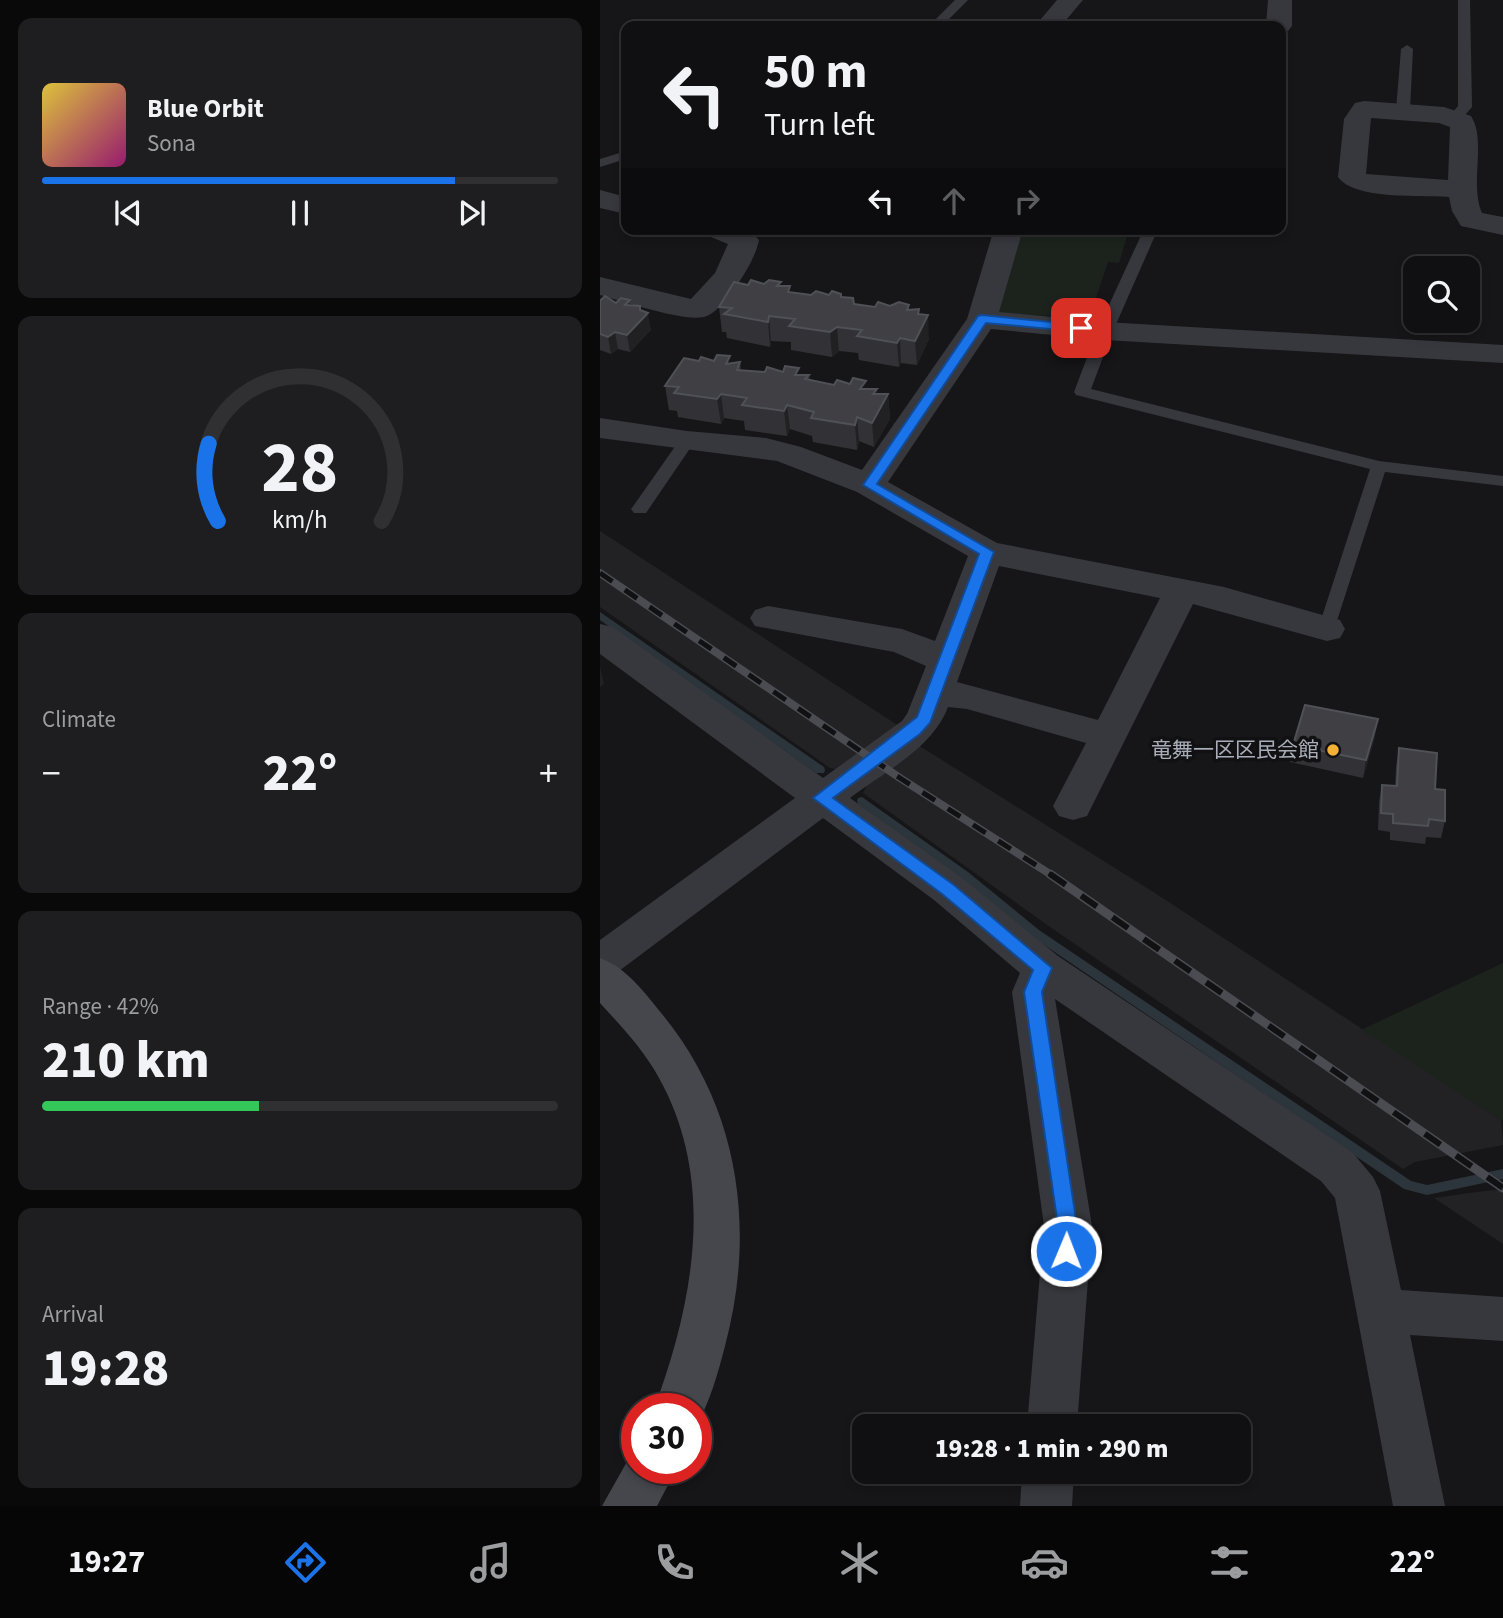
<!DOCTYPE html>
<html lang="en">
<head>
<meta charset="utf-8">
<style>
	:root { --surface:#101012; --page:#1e1e20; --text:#f1f3f6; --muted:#9c9d9f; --line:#303032; --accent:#1a73e8 }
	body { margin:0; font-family:"Source Sans 3","Noto Sans JP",sans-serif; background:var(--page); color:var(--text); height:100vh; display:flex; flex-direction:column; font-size:26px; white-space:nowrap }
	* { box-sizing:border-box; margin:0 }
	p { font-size:23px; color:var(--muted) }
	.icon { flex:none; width:38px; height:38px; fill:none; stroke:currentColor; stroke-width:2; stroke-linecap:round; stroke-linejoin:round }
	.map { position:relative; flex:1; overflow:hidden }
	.drawer { display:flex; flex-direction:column; gap:18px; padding:18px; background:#09090a; width:600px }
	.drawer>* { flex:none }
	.banner { position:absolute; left:21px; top:21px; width:665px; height:214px; border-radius:14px; box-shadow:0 4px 10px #0003,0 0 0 2px var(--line); background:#101012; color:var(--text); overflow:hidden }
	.fabs { position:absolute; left:803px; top:256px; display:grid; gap:14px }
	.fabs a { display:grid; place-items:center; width:77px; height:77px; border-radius:14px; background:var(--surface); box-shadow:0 4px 10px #0003,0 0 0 2px var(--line); font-size:35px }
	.speed { position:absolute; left:21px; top:1393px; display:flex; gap:14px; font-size:35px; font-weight:700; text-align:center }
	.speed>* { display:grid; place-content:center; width:91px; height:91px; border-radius:50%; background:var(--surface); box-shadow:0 4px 10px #0003,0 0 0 2px var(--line); line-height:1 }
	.speed .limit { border:10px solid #d22; background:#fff; color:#111 }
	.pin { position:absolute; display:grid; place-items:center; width:60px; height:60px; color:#fff; margin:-30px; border-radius:14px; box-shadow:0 4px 10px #0006 }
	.me { position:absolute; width:77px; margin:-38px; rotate:1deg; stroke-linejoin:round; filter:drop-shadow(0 0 5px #0008) }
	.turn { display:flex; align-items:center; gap:24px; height:147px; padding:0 28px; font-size:32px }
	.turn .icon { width:91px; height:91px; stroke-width:2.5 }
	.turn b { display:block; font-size:49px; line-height:60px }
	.lanes { display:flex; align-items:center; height:66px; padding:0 28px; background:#0003; justify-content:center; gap:35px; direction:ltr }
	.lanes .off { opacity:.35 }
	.big { font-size:52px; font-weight:800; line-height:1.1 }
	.drawer .widget { flex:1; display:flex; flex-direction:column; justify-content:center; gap:10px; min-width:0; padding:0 24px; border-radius:14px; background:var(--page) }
	.drawer .dial { align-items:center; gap:0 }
	.dial svg { height:182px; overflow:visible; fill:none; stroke:var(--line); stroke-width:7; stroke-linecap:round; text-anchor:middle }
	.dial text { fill:var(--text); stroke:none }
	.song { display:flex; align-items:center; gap:21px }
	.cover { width:84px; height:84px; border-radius:10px; background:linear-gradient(135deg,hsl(50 70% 55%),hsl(320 70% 35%)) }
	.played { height:7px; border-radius:4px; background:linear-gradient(90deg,var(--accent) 80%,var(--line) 80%) }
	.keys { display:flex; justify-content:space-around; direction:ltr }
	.heat { display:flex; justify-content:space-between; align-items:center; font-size:38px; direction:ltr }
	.charge { height:10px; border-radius:5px; background:linear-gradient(90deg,#34c759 42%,var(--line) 0) }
	.trip { position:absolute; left:252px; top:1414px; width:399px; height:70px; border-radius:14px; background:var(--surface); box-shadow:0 4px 10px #0003,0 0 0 2px var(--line); font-weight:800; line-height:70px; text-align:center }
	.dock { display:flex; height:112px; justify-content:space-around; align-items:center; background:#060607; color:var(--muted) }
	.dock .icon { width:49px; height:49px }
	.dock .selected { color:var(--accent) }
	.dock b { font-size:32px; color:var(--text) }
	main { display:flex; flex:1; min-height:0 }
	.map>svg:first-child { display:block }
</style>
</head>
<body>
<main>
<section class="drawer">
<div class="widget">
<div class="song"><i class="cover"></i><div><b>Blue Orbit</b><p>Sona</p></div></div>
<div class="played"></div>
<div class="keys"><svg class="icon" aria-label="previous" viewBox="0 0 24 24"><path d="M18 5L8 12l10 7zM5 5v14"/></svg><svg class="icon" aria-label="pause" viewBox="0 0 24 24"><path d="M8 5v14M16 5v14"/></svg><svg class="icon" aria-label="next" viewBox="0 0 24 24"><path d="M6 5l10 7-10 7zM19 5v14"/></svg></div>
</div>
<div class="widget dial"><svg viewBox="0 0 100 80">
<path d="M14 69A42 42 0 1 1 86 69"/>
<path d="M14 69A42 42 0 0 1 10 35" stroke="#1a73e8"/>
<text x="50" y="56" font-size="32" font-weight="700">28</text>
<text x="50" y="72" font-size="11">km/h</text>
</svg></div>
<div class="widget"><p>Climate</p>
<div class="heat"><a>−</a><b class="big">22°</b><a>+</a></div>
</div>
<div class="widget"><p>Range · 42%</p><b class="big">210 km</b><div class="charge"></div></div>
<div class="widget"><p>Arrival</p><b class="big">19:28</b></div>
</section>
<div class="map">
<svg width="903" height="1506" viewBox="0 0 903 1506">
	<rect width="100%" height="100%" fill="#161618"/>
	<!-- built -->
	<path fill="#222225" d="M0,531L299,726L239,770L230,768L0,607Z
		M318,745L555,893L901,1120L903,1145L815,1162L803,1169L450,927L263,793L269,781Z
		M903,1189V1244L834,1198L877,1192Z"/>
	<!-- green -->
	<path fill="#1c231d" d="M419,229H508V232L528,233L519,263L508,262L489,318L398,313Z
		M903,963V1120H901L761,1030Z"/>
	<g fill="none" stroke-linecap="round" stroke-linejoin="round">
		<!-- stream -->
		<path fill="#2c353c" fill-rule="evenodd" d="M0,612L224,767L225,770L224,773H216L0,620Z
			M262,797L368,872L439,930L811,1181L827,1185L903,1169V1179L827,1195L804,1189L431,936L360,878L258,804L257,801L258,798Z"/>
		<!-- lane -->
		<path fill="#37383d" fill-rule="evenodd" d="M355,0H368L342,26H329Z
			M858,0H870L872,107L859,122L854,123L847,119L858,106Z
			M807,45L813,49L810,110L803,114L796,110L801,49Z
			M26,151V159L0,167V159Z
			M544,229H558L513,331L491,389L779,461L903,476V486L785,472L733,633H721L718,629L770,469L476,395L474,392L497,331Z
			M87,436L95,441L46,513H34L31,509L34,505L81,438Z"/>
		<!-- street -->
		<path fill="#37383d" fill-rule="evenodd" d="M457,0H483L461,26H435Z
			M668,0H692V26L688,31L681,33V26H666Z
			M764,101L844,107L871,116C887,141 869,183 882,213L903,217V235L861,226L852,211L849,197C821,195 754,200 738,177L744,119L755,103ZM771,118L839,123L850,127L848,180L766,174Z
			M0,190L26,197V214L0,208Z
			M102,229C120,229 147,224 159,240C155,258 145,274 134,289C127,298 118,311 107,316C89,324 22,301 0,295V277L91,299L115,273L128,244L106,235Z
			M394,229H423L399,312L505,322L903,345V363L505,340L391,329L288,482L397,543L624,587L740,620L745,629L740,638L727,641L593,604L487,816L473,820L459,816L453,806L486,743L367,709L348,707C333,748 284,772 250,798L362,878L458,956L753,1153L773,1177L780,1191L801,1290L903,1297V1341L810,1335L845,1506H793L735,1198L721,1181L455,999L492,1226L477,1426H427L444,1226L412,992L420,973L334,900L223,818L15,974L0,978V940L195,798L0,654V624L13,627L223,778L302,721L307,714L326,666L294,652L155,626L150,618L155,610L168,606L302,629L335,641L368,556L257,492L177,461L0,438V418L87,431L166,438L201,447L262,470L367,319ZM399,566L560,598L498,720L357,682Z
			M422,1472H474L472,1506H420Z"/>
		<!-- secondary -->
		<path fill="#45474d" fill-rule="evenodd" d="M0,958C26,967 45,993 62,1014C140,1109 156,1230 125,1346C118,1373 110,1402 96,1426V1409H54C93,1304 117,1182 59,1078C44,1050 21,1026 0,1003Z
			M37,1449V1468H77L57,1506H2L33,1451Z"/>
		<!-- rail-far1 casing -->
		<g stroke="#4a4c52" stroke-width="8">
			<path id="rail-far1" d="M0,573L300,778L453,876"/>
		</g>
		<!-- rail casing -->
		<g stroke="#4a4c52" stroke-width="9">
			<path id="rail" d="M450,874L903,1188"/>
		</g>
		<!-- rail-far1 -->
		<use href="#rail-far1" stroke="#111113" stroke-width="5" stroke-dasharray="15" stroke-linecap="butt"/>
		<!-- rail -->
		<use href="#rail" stroke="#111113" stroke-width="6" stroke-dasharray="19" stroke-linecap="butt"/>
	</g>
	<!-- wall -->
	<path fill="#323236" d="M148,285L181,286L191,293L229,295L242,297L254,304L275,307L290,306L309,310L319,315L329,339L317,365L301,363L299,367L259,360L258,353L239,351L232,357L191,350V342L171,341L170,347L127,338L126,332H122L119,307Z
		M0,301L31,305L41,311L51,330L30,352L18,349L11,354L0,350Z
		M99,361L131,363L140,362L141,370L165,372H183L200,375H209L210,380L234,385L266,389L277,394H288L290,419L274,447L259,441L257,450L213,442L212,436L190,429L187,436L145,430L144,421L124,418L121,424L78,417L77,411L69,410L65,386Z
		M775,737L763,778L690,762L693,745Z
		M799,748L835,789L845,821L841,838L826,837L825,844L790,840V832L778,830L779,802L782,785L795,786L796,766Z"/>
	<!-- shaded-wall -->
	<path fill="#212124" d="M40,306L42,319L48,313L51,330L30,352L27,335L40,310Z
		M319,309L320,331L328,315L329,339L317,365L315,341Z
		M169,316L171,341L170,347L168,322Z
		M237,327L239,351L232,357L230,332Z
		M15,332L18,349L11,354L8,337Z
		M300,338L301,363L299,367L297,343Z
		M277,389L278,412L288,394L290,419L274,447L272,423L273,394Z
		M121,394L124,418L121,424L117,399Z
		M187,405L190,429L187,436L184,411Z
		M257,417L259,441L257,450L255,425Z
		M0,667L4,684L0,687Z
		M778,719L775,737L763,778L766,760Z"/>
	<!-- building -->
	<path fill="#3f3f44" stroke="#4f5156" stroke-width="2" d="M151,280L164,284L169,280L181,282L177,286H190L188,292L211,295L216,291L229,295L232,291L241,294V297L253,298L254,304L275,307L278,302L290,306L299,302L309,305L307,310L319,309L318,314L328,315L315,341L300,338L297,343L257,336L262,330L237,327L230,332L189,326L195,319L169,316L168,322L124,314L132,308L119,307L134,282L148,285Z
		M5,296L16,303L21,298L30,300L25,305L40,306V310L48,313L27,335L15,332L8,337L0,334V301Z
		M117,355L130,356L126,364L140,362L137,370L165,372L167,367L183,372L185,366L199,368L195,375H209L205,379L234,385L237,380L250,384L253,378L266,381L260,389H277L273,394H288L272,423L257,417L255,425L211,418L214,412L187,405L184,411L142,405L147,398L121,394L117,399L74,393L79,387L65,386L84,358L99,361L101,357L114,361Z
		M705,705L778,719L766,760L693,745Z
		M799,748L837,753L835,789L845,790V821L829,819L828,826L793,823V814L781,813L782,785L797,786Z"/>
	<!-- route -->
	<path fill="#1a73e8" stroke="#114b97" stroke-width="2" d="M382,315L481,325L487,328L481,332L386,323L277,484L394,552L330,723L320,734L233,798L354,885L452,968L442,992L477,1226L473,1257L466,1260L459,1257L456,1251L458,1226L424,992L433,970L342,894L213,798L317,717L379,554L263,485L378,316Z"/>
	<!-- markers -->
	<circle fill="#f2b134" stroke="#111113" stroke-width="2.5" cx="733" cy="750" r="7"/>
	<g text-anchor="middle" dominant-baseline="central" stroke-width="7" stroke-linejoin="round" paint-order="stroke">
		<!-- poi labels -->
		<g font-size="21" fill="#a8adb8" stroke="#111113" text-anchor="end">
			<text x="719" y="750">竜舞一区区民会館</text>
		</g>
	</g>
</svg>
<div class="fabs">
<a><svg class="icon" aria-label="search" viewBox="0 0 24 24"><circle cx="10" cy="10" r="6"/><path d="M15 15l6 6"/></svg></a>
</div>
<div class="speed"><div class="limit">30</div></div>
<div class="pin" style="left:481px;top:328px;background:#d93025"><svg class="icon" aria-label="arrive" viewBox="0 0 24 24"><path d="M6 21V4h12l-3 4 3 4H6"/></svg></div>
<svg class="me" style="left:466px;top:1251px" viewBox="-20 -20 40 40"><circle r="17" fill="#1a73e8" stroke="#fff" stroke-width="3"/><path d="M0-11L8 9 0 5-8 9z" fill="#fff"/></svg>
<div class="trip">19:28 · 1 min · 290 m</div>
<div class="banner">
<div class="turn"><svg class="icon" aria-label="left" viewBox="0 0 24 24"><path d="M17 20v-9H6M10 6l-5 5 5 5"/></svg><div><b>50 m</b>Turn left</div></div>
<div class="lanes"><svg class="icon" aria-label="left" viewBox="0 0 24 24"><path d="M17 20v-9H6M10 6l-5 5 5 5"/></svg><svg class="icon off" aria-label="ahead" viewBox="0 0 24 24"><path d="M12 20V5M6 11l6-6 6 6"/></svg><svg class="icon off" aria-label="right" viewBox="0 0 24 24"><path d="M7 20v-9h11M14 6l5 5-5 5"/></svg></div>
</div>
</div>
</main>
<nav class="dock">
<b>19:27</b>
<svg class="icon selected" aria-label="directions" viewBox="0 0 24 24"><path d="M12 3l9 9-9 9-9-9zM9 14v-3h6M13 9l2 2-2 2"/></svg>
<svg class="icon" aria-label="music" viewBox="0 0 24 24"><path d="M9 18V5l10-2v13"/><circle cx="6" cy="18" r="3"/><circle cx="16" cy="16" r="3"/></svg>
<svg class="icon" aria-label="phone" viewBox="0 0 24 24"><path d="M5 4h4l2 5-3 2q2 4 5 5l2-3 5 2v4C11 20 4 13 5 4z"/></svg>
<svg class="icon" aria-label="climate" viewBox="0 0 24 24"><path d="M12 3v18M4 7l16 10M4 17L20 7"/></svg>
<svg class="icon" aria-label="car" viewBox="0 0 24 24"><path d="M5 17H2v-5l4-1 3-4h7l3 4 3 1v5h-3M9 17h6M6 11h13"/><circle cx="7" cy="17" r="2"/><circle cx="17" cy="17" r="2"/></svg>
<svg class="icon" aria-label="filters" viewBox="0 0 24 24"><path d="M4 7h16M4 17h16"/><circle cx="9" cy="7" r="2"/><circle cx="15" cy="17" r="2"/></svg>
<b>22°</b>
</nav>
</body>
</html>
